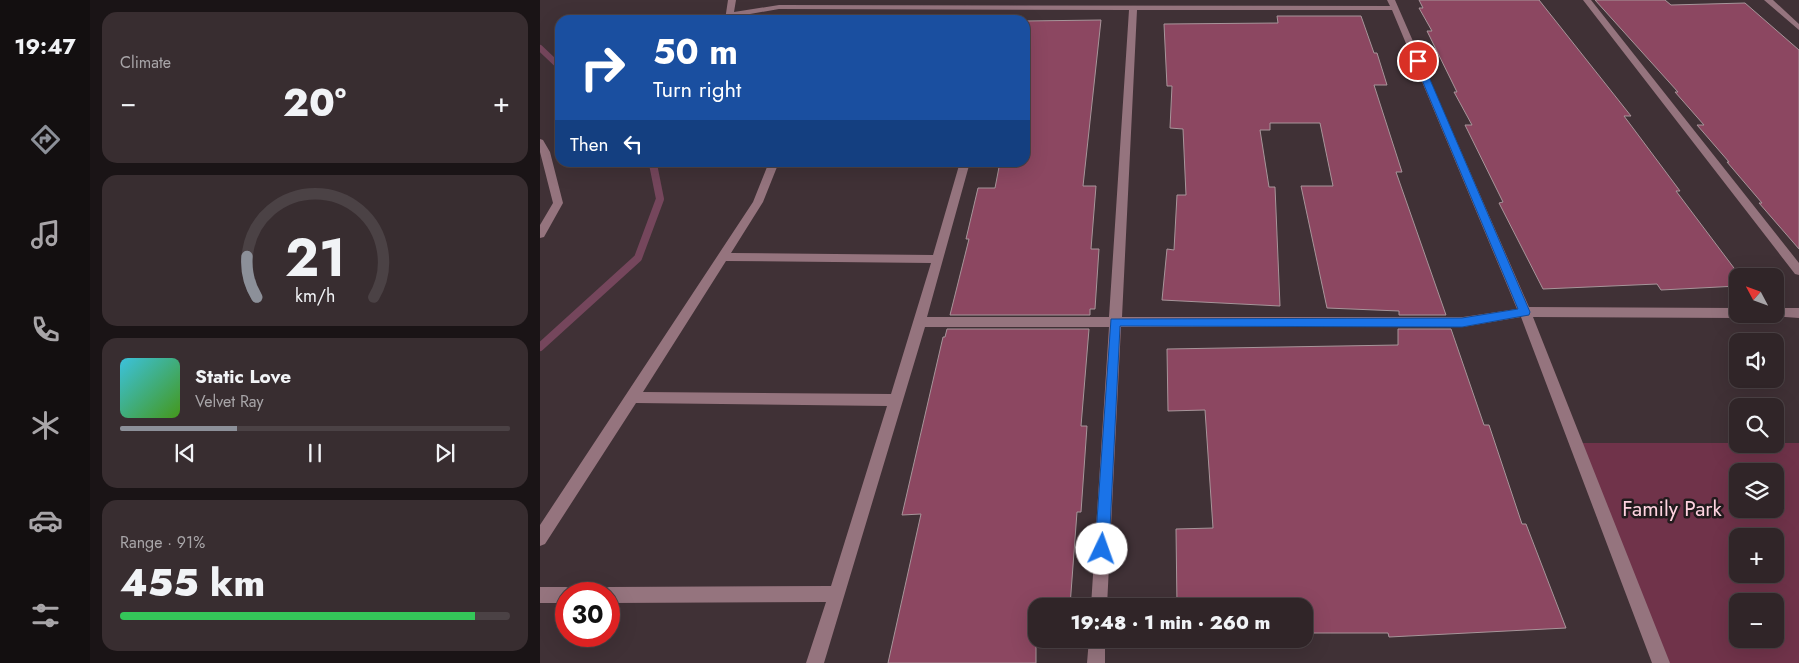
<!DOCTYPE html>
<html lang="en">
<head>
<meta charset="utf-8">
<style>
	:root { --surface:#302528; --page:#382d30; --text:#f1f3f6; --muted:#a8a5a8; --line:#4b4245; --accent:#8c9099 }
	body { margin:0; font-family:Jost,sans-serif; background:var(--page); color:var(--text); height:100vh; display:flex; flex-direction:column; font-size:19px; white-space:nowrap }
	* { box-sizing:border-box; margin:0 }
	p { font-size:16px; color:var(--muted) }
	.icon { flex:none; width:28px; height:28px; fill:none; stroke:currentColor; stroke-width:2; stroke-linecap:round; stroke-linejoin:round }
	.map { position:relative; flex:1; overflow:hidden }
	.details { display:flex; flex-direction:column; gap:12px; padding:12px; background:#1a1416; width:450px }
	.details>* { flex:none }
	.top-card { position:absolute; left:15px; top:15px; width:475px; height:152px; border-radius:15px; box-shadow:0 5px 20px #0002,0 0 0 1px var(--line); background:#1a4fa0; color:#fff; overflow:hidden }
	.needle { width:32px; rotate:311deg }
	.fabs { position:absolute; left:1189px; top:268px; display:grid; gap:10px }
	.fabs a { display:grid; place-items:center; width:55px; height:55px; border-radius:10px; background:var(--surface); box-shadow:0 5px 20px #0002,0 0 0 1px var(--line); font-size:25px }
	.speed { position:absolute; left:15px; top:582px; display:flex; gap:10px; font-size:25px; font-weight:700; text-align:center }
	.speed>* { display:grid; place-content:center; width:65px; height:65px; border-radius:50%; background:var(--surface); box-shadow:0 5px 20px #0002,0 0 0 1px var(--line); line-height:1 }
	.speed .limit { border:8px solid #d22; background:#fff; color:#111 }
	.pin { position:absolute; display:grid; place-items:center; width:42px; height:42px; color:#fff; margin:-21px; border:2px solid #fff; border-radius:50%; box-shadow:0 1px 5px #0007 }
	.me { position:absolute; width:55px; margin:-28px; rotate:3deg; stroke-linejoin:round; filter:drop-shadow(0 0 4px #0008) }
	.turn { display:flex; align-items:center; gap:18px; height:105px; padding:0 15px; font-size:22px }
	.turn .icon { width:65px; height:65px; stroke-width:2.5 }
	.turn b { display:block; font-size:35px; line-height:42px }
	.then { display:flex; align-items:center; height:48px; padding:0 15px; background:#0003; gap:10px; font-size:19px }
	.big { font-size:38px; font-weight:800; line-height:1.1 }
	.details .tile { flex:1; display:flex; flex-direction:column; justify-content:center; gap:8px; min-width:0; padding:0 18px; border-radius:15px; background:var(--page) }
	.details .dial { align-items:center; gap:0 }
	.dial svg { height:130px; overflow:visible; fill:none; stroke:var(--line); stroke-width:7; stroke-linecap:round; text-anchor:middle }
	.dial text { fill:var(--text); stroke:none }
	.song { display:flex; align-items:center; gap:15px }
	.cover { width:60px; height:60px; border-radius:8px; background:linear-gradient(135deg,hsl(190 70% 55%),hsl(100 70% 35%)) }
	.played { height:5px; border-radius:2px; background:linear-gradient(90deg,var(--accent) 30%,var(--line) 30%) }
	.keys { display:flex; justify-content:space-around; direction:ltr }
	.heat { display:flex; justify-content:space-between; align-items:center; font-size:28px; direction:ltr }
	.charge { height:8px; border-radius:4px; background:linear-gradient(90deg,#34c759 91%,var(--line) 0) }
	.trip { position:absolute; left:488px; top:598px; width:285px; height:50px; border-radius:15px; background:var(--surface); box-shadow:0 5px 20px #0002,0 0 0 1px var(--line); font-weight:800; line-height:50px; text-align:center }
	main { display:flex; flex:1; min-height:0 }
	.dock { display:flex; flex-direction:column; width:90px; justify-content:space-around; align-items:center; background:#130f10; color:var(--muted) }
	.dock .icon { width:35px; height:35px }
	.dock .selected { color:var(--accent) }
	.dock b { font-size:22px; color:var(--text) }
	.map>svg:first-child { display:block }
</style>
</head>
<body>
<main>
<nav class="dock">
<b>19:47</b>
<svg class="icon selected" aria-label="directions" viewBox="0 0 24 24"><path d="M12 3l9 9-9 9-9-9zM9 14v-3h6M13 9l2 2-2 2"/></svg>
<svg class="icon" aria-label="music" viewBox="0 0 24 24"><path d="M9 18V5l10-2v13"/><circle cx="6" cy="18" r="3"/><circle cx="16" cy="16" r="3"/></svg>
<svg class="icon" aria-label="phone" viewBox="0 0 24 24"><path d="M5 4h4l2 5-3 2q2 4 5 5l2-3 5 2v4C11 20 4 13 5 4z"/></svg>
<svg class="icon" aria-label="climate" viewBox="0 0 24 24"><path d="M12 3v18M4 7l16 10M4 17L20 7"/></svg>
<svg class="icon" aria-label="car" viewBox="0 0 24 24"><path d="M5 17H2v-5l4-1 3-4h7l3 4 3 1v5h-3M9 17h6M6 11h13"/><circle cx="7" cy="17" r="2"/><circle cx="17" cy="17" r="2"/></svg>
<svg class="icon" aria-label="filters" viewBox="0 0 24 24"><path d="M4 7h16M4 17h16"/><circle cx="9" cy="7" r="2"/><circle cx="15" cy="17" r="2"/></svg>
</nav>
<section class="details">
<div class="tile"><p>Climate</p>
<div class="heat"><a>−</a><b class="big">20°</b><a>+</a></div>
</div>
<div class="tile dial"><svg viewBox="0 0 100 80">
<path d="M14 69A42 42 0 1 1 86 69"/>
<path d="M14 69A42 42 0 0 1 8 44" stroke="#8c9099"/>
<text x="50" y="56" font-size="32" font-weight="700">21</text>
<text x="50" y="72" font-size="11">km/h</text>
</svg></div>
<div class="tile">
<div class="song"><i class="cover"></i><div><b>Static Love</b><p>Velvet Ray</p></div></div>
<div class="played"></div>
<div class="keys"><svg class="icon" aria-label="previous" viewBox="0 0 24 24"><path d="M18 5L8 12l10 7zM5 5v14"/></svg><svg class="icon" aria-label="pause" viewBox="0 0 24 24"><path d="M8 5v14M16 5v14"/></svg><svg class="icon" aria-label="next" viewBox="0 0 24 24"><path d="M6 5l10 7-10 7zM19 5v14"/></svg></div>
</div>
<div class="tile"><p>Range · 91%</p><b class="big">455 km</b><div class="charge"></div></div>
</section>
<div class="map">
<svg width="1259" height="663" viewBox="0 0 1259 663">
	<rect width="100%" height="100%" fill="#403136"/>
	<!-- green -->
	<path fill="#70334a" fill-rule="evenodd" d="M1036,443H1259V663H1122ZM1198,471H1235V509H1198ZM1198,536H1235V574H1198ZM1198,601H1235V639H1198Z"/>
	<g fill="none" stroke-linecap="round" stroke-linejoin="round">
		<!-- stream-far1 -->
		<path stroke="#75465c" stroke-width="6" d="M0,48L20,67
			M113,162L114,166"/>
		<!-- stream -->
		<path stroke="#75465c" stroke-width="8" d="M0,347L98,258L120,199L113,164"/>
	</g>
	<!-- building -->
	<path fill="#8c4761" stroke="#a7959a" d="M879,0H999L1091,116H1084L1140,191H1136L1200,276H1198V286L1121,290L1117,284L1003,289L959,203L963,202L925,125H932L914,92H917L887,31H892L879,8H883Z
		M1055,0H1125L1131,5L1205,3L1259,50V249L1219,203H1222L1187,162H1189L1157,125H1164L1135,92H1138Z
		M737,16H821L834,53H837L847,85H834L862,172H856L906,315H859V311L787,308L761,186H793L780,123H730V130H720L729,187H735L740,306L622,300L627,249L634,250L637,195H646L643,129L630,128L632,86H627L624,24L738,23Z
		M561,20L543,186H556L551,249H559L555,309H550V315H410L429,239H426L438,188H455L460,162H485V21Z
		M407,329H549L541,426H547L541,512H537L530,606H496V663H348L381,514L362,515L403,337H405Z
		M858,329H911L944,425H949L982,524H986L1026,628L849,637L848,633H764V606H637L636,529L673,528L665,410L628,411L627,349L858,345Z"/>
	<g fill="none" stroke-linecap="round" stroke-linejoin="round">
		<!-- minor -->
		<path fill="#95747e" fill-rule="evenodd" d="M188,0H196L194,12L239,5L850,6L847,0H855L989,307L1198,308V314H1204L1198,318L993,317L1130,663H1112L981,317L923,327H581L567,606H551L569,327H385L284,663H266L286,602L69,603V594H61L63,589L69,587L291,586L347,406L96,403L5,544L0,546V525L213,202L229,162H239L223,202L191,253L393,255L420,162H430L387,317H569L589,10L239,9L193,17V20H185ZM597,10H852L977,309L923,317H582ZM186,261L391,263L351,394L103,392Z
			M1043,0H1051L1259,263V275L1255,274Z
			M1224,0H1233L1259,24V30Z
			M0,139L3,140L10,152L23,203L4,237L0,238V225L13,203L0,152Z
			M1235,308H1259V318L1231,316L1229,314H1235Z
			M0,587H26L32,589L34,594H26V603H0Z
			M549,639H565V663H547Z"/>
	</g>
	<!-- route -->
	<path fill="#1a73e8" stroke="#114b97" d="M878,59L882,61L990,312L989,315L922,327L580,326L569,549L567,554L562,556L557,554L555,549L571,319L922,318L978,309L874,61Z"/>
	<g text-anchor="middle" dominant-baseline="central" stroke-width="5" stroke-linejoin="round" paint-order="stroke">
		<!-- near-park labels -->
		<g font-size="21" fill="#ffd3e0" stroke="#221b1d">
			<text x="1132" y="509">Family Park</text>
		</g>
	</g>
</svg>
<div class="fabs">
<a><svg class="needle" viewBox="-14 -14 28 28"><path d="M0-13l5 13h-10z" fill="#e53935"/><path d="M0 13l5-13h-10z" fill="#a8a5a8"/></svg></a>
<a><svg class="icon" aria-label="sound" viewBox="0 0 24 24"><path d="M4 9h4l5-4v14l-5-4H4zM17 9q2 3 0 6"/></svg></a>
<a><svg class="icon" aria-label="search" viewBox="0 0 24 24"><circle cx="10" cy="10" r="6"/><path d="M15 15l6 6"/></svg></a>
<a><svg class="icon" aria-label="layers" viewBox="0 0 24 24"><path d="M12 4l9 5-9 5-9-5zM3 14l9 5 9-5"/></svg></a>
<a>+</a>
<a>−</a>
</div>
<div class="speed"><div class="limit">30</div></div>
<div class="pin" style="left:878px;top:61px;background:#d93025"><svg class="icon" aria-label="arrive" viewBox="0 0 24 24"><path d="M6 21V4h12l-3 4 3 4H6"/></svg></div>
<svg class="me" style="left:562px;top:549px" viewBox="-20 -20 40 40"><circle r="19" fill="#fff"/><path d="M0-13L10 11 0 6-10 11z" fill="#1a73e8"/></svg>
<div class="trip">19:48 · 1 min · 260 m</div>
<div class="top-card">
<div class="turn"><svg class="icon" aria-label="right" viewBox="0 0 24 24"><path d="M7 20v-9h11M14 6l5 5-5 5"/></svg><div><b>50 m</b>Turn right</div></div>
<div class="then">Then<svg class="icon" aria-label="left" viewBox="0 0 24 24"><path d="M17 20v-9H6M10 6l-5 5 5 5"/></svg></div>
</div>
</div>
</main>
</body>
</html>
